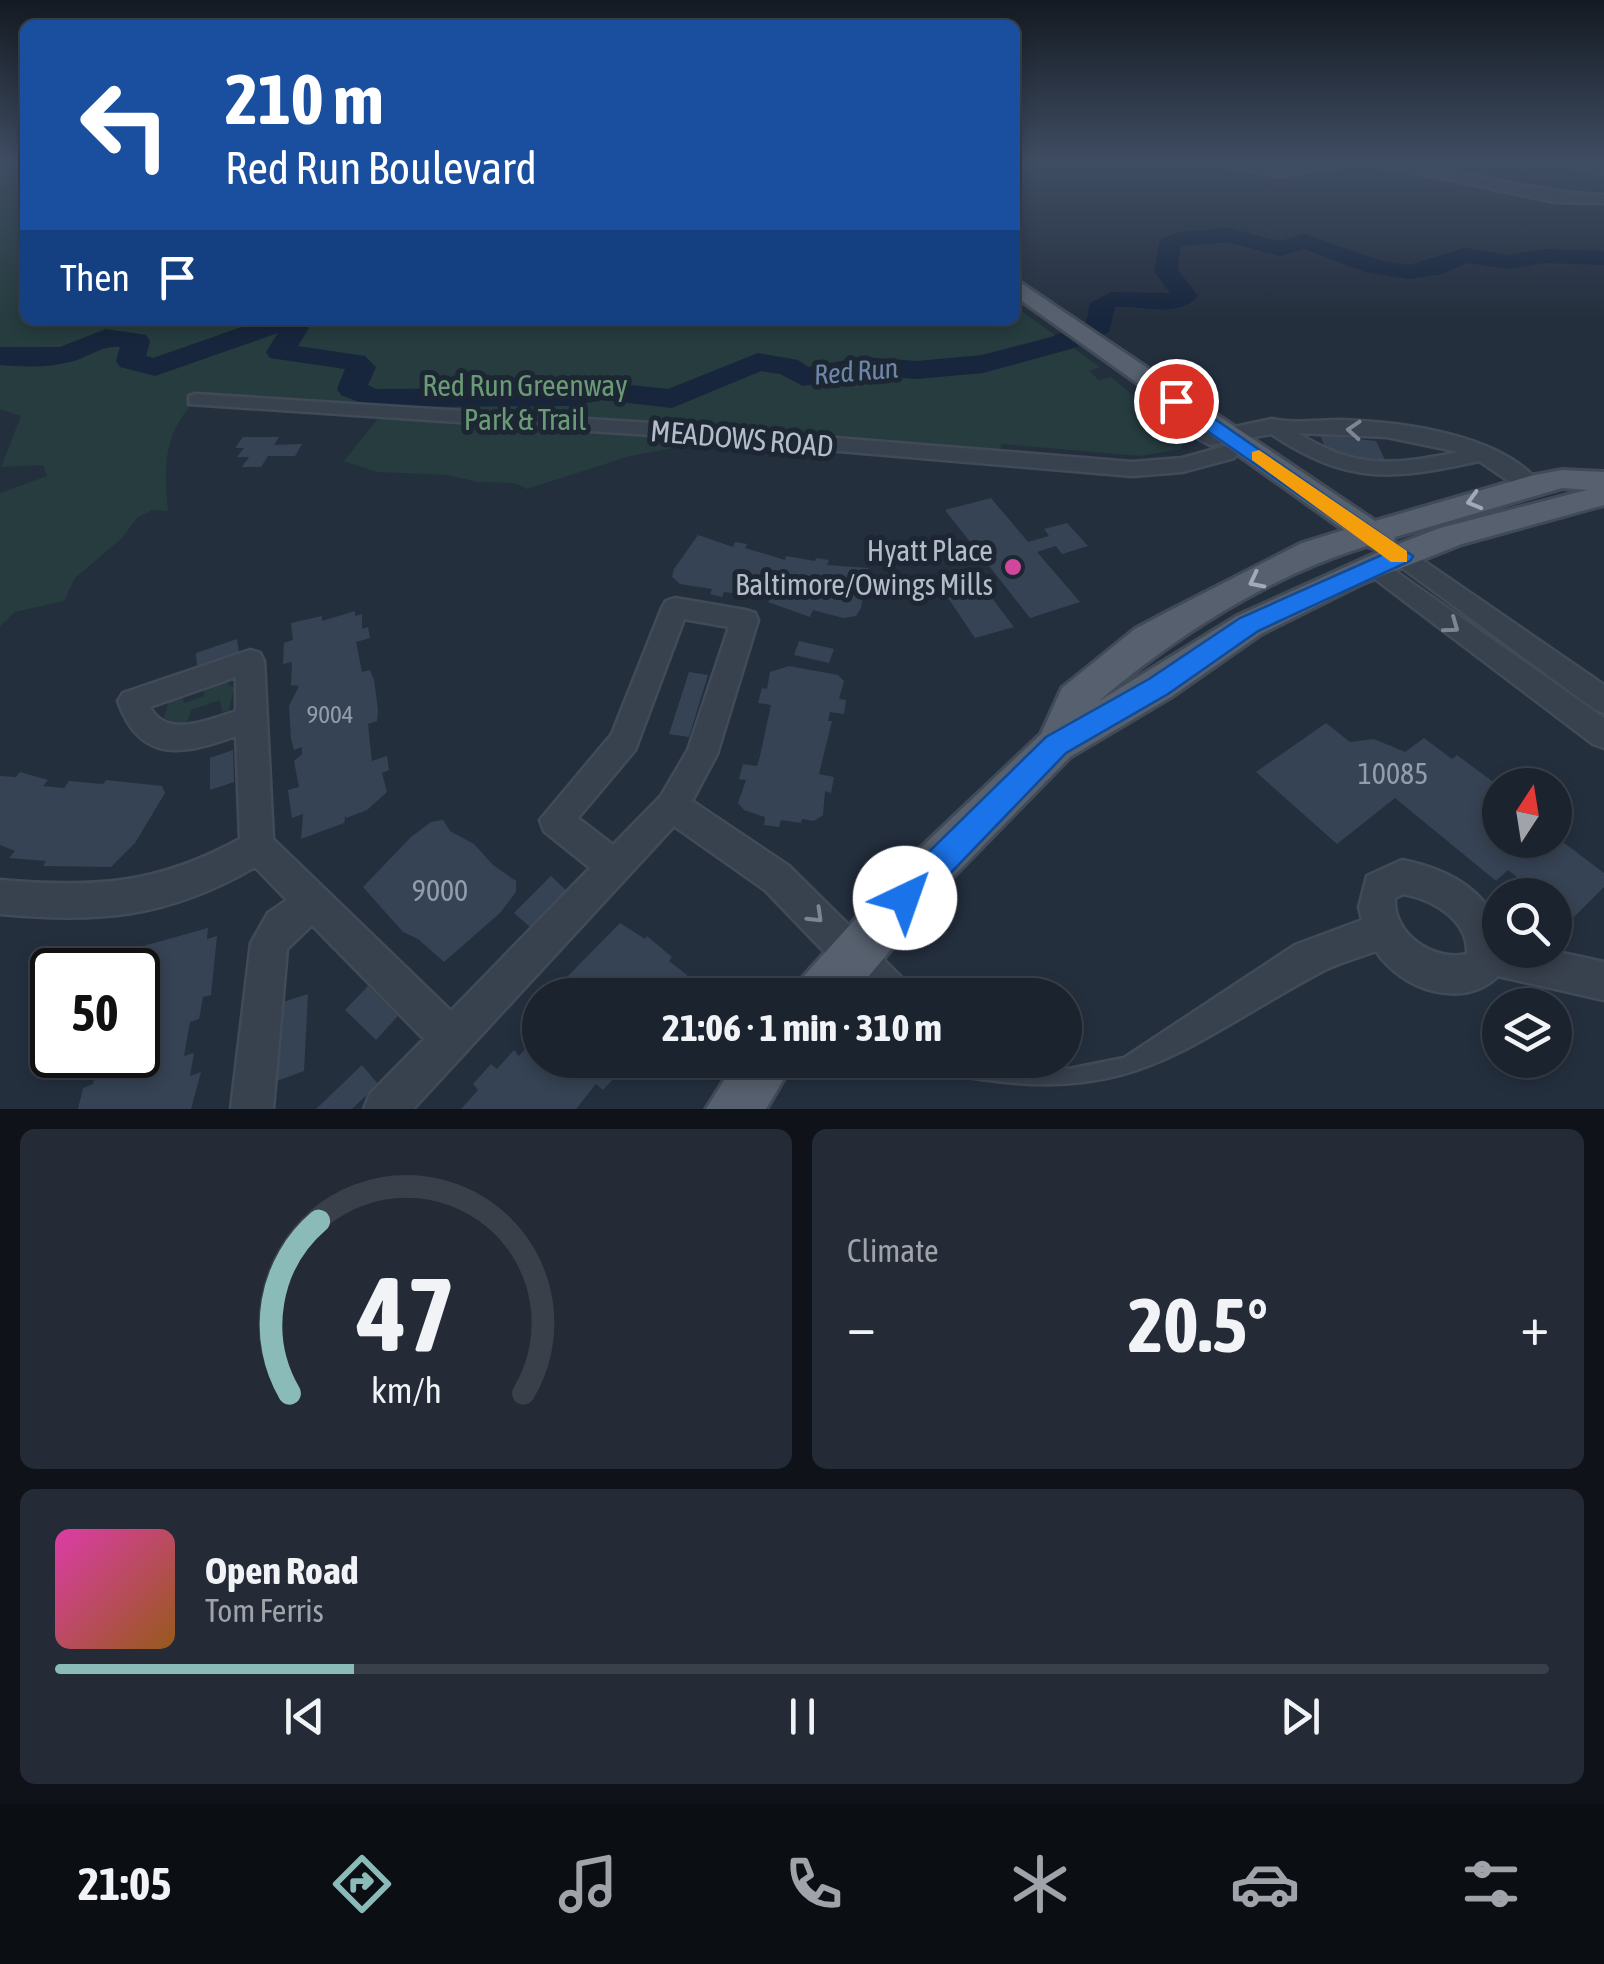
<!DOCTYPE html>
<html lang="en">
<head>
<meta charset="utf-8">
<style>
	:root { --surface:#1b232e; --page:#242b36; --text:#f1f3f6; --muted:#a0a4aa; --line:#39404a; --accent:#8bbbb9 }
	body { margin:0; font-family:"Asap Condensed",sans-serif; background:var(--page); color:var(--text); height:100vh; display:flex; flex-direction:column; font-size:38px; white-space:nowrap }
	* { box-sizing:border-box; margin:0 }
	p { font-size:32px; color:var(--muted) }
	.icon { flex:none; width:55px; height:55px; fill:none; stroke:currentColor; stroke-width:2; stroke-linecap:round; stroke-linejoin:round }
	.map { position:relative; height:1109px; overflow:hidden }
	.details { display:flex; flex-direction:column; gap:20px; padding:20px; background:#0f1319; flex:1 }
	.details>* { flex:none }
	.top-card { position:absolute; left:20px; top:20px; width:1000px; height:305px; border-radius:15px; box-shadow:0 5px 15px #0003,0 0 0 2px var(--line); background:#1a4fa0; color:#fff; overflow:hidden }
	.needle { width:65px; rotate:12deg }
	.tools { position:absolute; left:1482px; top:768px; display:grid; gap:20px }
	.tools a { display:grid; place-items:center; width:90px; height:90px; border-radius:50%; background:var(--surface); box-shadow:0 5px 15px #0003,0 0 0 2px var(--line); font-size:50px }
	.speed { position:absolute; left:30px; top:948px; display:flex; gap:20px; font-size:50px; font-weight:700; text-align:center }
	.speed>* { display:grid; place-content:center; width:130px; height:130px; border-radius:50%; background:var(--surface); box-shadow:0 5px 15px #0003,0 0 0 2px var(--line); line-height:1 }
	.speed .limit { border:5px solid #111; border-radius:15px; background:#fff; color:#111 }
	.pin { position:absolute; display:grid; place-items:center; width:85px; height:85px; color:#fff; margin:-42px; border:5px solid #fff; border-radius:50%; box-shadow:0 2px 10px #0007 }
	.me { position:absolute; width:110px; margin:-55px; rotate:42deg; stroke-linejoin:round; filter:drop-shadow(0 0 8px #0008) }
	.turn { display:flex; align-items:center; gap:35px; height:210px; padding:0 40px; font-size:45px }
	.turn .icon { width:130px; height:130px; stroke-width:2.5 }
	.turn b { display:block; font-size:70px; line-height:85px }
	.then { display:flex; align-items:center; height:95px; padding:0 40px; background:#0003; gap:20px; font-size:38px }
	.big { font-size:75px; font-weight:700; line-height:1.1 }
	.details .tile { flex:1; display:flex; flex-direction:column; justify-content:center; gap:15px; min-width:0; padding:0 35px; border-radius:15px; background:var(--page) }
	.details .dial { align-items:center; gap:0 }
	.dial svg { height:260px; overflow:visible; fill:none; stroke:var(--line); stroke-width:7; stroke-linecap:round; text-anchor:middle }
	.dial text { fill:var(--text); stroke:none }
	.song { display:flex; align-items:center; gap:30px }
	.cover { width:120px; height:120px; border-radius:15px; background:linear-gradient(135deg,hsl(320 70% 55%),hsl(30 70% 35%)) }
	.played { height:10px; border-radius:5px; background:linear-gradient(90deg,var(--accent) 20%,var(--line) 20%) }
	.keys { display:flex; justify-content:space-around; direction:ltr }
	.heat { display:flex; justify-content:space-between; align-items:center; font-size:55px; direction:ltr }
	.details .tiles { flex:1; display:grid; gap:20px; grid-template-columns:1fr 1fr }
	.tile:last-child { grid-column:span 2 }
	.trip { position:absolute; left:522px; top:978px; width:560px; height:100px; border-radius:50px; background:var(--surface); box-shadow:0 5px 15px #0003,0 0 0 2px var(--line); font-weight:700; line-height:100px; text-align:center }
	.tab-bar { display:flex; height:160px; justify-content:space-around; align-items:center; background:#0b0e12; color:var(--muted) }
	.tab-bar .icon { width:70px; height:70px }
	.tab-bar .on { color:var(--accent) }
	.tab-bar b { font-size:45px; color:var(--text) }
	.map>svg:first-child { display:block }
</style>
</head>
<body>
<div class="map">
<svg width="1604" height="1109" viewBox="0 0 1604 1109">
	<rect width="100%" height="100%" fill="#242f3e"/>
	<!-- green -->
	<path fill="#263c3f" d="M0,163H25V320H1015V310H1020L1100,367L1089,371L1099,380L1111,377L1184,438L1181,449L1140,456L1001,444L1000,456L722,439L630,456L527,489L515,483L478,482L447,475L377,472L344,461L380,416L190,406C163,439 164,469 168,511L152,510L137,518L122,538L75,578L64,601L15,612L0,626V493L47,476L43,465L1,467L21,416L0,409Z
		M221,679L234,688L229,710L222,712L220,700L191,710L187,724H174L164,718L169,699L182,691L184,703L204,696L203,682Z"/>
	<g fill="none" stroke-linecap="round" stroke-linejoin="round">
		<!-- river -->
		<path fill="#17263c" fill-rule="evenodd" d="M1228,228L1279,241L1304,234L1379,260L1409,265L1464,248L1508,255L1545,249L1604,251V265L1545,263L1508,269L1467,263L1443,274L1409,279L1365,272L1304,249L1280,256L1227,242L1184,246L1180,248L1178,270L1198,296C1177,319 1143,305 1115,307L1109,332L1071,349L983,373L917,379L864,375L803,386L780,374L761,371L672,408L603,400L570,406L371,407L341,395L337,389L345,369L270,358L266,352L278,333L155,376L120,367L116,361L120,347C103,345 90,356 74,361C49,368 25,367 0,365V347H60L106,329L146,335L150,341L146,356L153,358L262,320L305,322L309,328L298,346L365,356L376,367L368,385L376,389L570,388L603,382L668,389L758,353L798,360L808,367L864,357L917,361L982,355L1051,337L1086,322L1090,303L1112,292L1170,293L1154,271L1160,239L1180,232Z"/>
	</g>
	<!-- building -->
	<path fill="#364354" d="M1320,435L1376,441L1386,462L1328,455Z
		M243,437H279L274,445L302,444L295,456H268L261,467H242L249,457H237L244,448H235Z
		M991,498L1028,542L1049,536L1044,529L1067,523L1088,546L1062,554L1056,546L1037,552L1080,602L1030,618L945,510Z
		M698,535L733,547L735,542L747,544L745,548L785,560L786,556L815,561L816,558L829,560L827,565L868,568L861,608L856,616L843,618L813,610L810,617L768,602L770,598L724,592L722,597L710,594L712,589L680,584L672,577L674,569Z
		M985,589L1014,627L975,638L948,598Z
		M355,611V616L362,614V629L368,627L370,638L356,642L362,672L370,670L374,680L378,710L377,721L368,724L371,753L372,761L387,756L389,770L382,773L387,792L367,810L346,818V814L344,823L301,839L303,814L292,818L288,790L299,787L294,761L302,754V747L294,750L291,739L289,706L299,686L291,685L292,662L283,664L284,643L293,640L291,623L322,616V621Z
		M237,639L239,652L197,666L196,653Z
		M799,641L834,649L829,663L794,655Z
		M789,666L838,675L844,681L839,699L846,700L844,714L830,712L828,721H832L819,774L834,777L831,793L825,791L823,815L814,821L802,819L801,823L781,820L779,827L764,825L765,817L744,810L738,803L746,780L739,779L743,764L757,766L760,756L771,705L758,703L762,688L767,689L770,672Z
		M689,672L708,675L689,737L669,734Z
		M1326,723L1350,742L1374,739L1405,752L1424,738L1452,759L1457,755L1500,787V840H1555V836L1604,873V887L1571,920L1555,907V895H1540L1508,870L1496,881L1395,798L1337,844L1256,772Z
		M233,750L234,782L210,790V758Z
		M20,772L48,780L43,786L64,788L69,781L103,784L106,780L162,786L165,793L135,843L111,867L43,866L46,861L9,858L15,851L0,845V776L16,777Z
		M443,820L450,831L474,844L493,865L516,881V892L500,913L444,962L418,939L403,932L363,887L411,837L431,822Z
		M551,876L566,890L530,927L514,913Z
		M620,923L645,939L647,936L672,957L669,961L687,975L684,995H556L566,984L563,981Z
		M208,928L207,939L217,936L211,995L203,997L199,1019L190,1022L184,1056L194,1053L190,1076L201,1072L191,1109H78L83,1088L93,1084L100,1055H138V970L104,969L119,965L122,952Z
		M368,986L398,1016L376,1040L345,1010Z
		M308,994L304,1071L274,1082L280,1003Z
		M540,1013V1060H631L603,1090L596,1084L576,1109H461L478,1090L473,1084L491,1064L497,1069L514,1050L519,1056L530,1043L527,1039L538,1027L532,1022Z
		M362,1065L378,1084L352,1109H316Z"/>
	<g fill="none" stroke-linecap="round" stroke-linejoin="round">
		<!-- minor casing -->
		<g stroke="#414a57" stroke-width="5">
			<path id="minor" d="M1209,163L1280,168L1353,163L1280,176Z
				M1370,163C1449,163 1525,193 1604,195V203L1555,202Z
				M1559,163L1604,166V174Z
				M196,394L651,423L1132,462L1182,458L1226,446L1237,453L1234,458L1182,472L1132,476L651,435L189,404V396Z
				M1272,419C1293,424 1319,420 1341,420C1401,422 1502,434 1541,485L1530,492L1522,490L1479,461C1392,480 1348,485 1271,434L1210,445L1199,439L1202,434ZM1298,433L1387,437L1459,452C1394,465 1356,470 1298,433Z
				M1402,546L1604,685V713L1594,709L1393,561L1389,555Z
				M1375,557L1604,718V748L1593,744L1366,572L1362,566Z
				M675,598L745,610L755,613L758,620L717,754L692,801L789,866L906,982L912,995H866L765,890L674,826L413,1109H364L370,1094L424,1039L312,925L287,949L273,1109H231L251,943L268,913L287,900L255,867C167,918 99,923 0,914V880C94,888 156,885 240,839L236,736C183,755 140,764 118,701L123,693L250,650L260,653L264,661L273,839L451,1011L590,868L544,831L540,820L612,734L662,608L666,601ZM684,619L729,627L688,750L661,796L613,845L578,818L635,750ZM236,677V711C209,720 166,739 150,707Z
				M1402,860C1451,870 1500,895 1500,950H1549L1604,962V1000L1498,976C1462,1011 1401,989 1376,951C1358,958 1336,963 1319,973C1178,1049 1132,1109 952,1074L946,1060H1012L1069,1069L1124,1058L1295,945L1362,920L1359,907L1367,876ZM1404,894C1434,900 1469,920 1467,954C1434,962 1392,934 1395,898Z"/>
		</g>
		<!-- major casing -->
		<g stroke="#414a57" stroke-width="6">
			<path id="major" d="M1015,279L1375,521L1530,476L1562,470L1604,472V505L1462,544L1361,584L1261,634L1171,697L1070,757L945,885L853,995H796L803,977L913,855L1041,734L1062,688L1135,629L1169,611L1302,543L1344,530L1015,296ZM1562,488L1587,490L1440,528L1393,546L1395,537ZM1367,546L1381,551L1237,616L1099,701C1177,635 1269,576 1367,546Z
				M737,1060H795L766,1109H706Z"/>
		</g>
		<!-- minor -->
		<use href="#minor" fill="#38414e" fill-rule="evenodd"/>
		<!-- major -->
		<use href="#major" fill="#56606e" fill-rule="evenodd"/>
	</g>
	<!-- one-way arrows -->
	<defs><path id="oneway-chevron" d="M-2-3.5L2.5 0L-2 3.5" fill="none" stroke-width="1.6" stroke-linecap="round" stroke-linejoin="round" transform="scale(2.5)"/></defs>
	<g stroke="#7c8592">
		<use href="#oneway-chevron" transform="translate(1354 430) rotate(-176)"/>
		<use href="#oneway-chevron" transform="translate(1452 626) rotate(36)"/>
		<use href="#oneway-chevron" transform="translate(816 916) rotate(44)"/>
	</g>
	<g stroke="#a1aab7">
		<use href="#oneway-chevron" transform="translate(1474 501) rotate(164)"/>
		<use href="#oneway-chevron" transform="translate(1256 581) rotate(153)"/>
	</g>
	<!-- sky -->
	<linearGradient id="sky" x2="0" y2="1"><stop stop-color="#141a22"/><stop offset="0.51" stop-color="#3f4d63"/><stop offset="1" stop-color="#3f4d63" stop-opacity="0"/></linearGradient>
	<rect width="1604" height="318" fill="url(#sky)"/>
	<!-- route -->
	<path fill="#1a73e8" stroke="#114b97" stroke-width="2.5" d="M1170,397H1183L1413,556L1410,561L1258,631L1168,694L1066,753L916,909L905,914L893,909L889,898L893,887L1046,737L1149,679L1240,618L1384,554L1170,405Z"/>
	<!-- slow -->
	<path fill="#f59e0b" d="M1259,450L1407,551V562H1391L1252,460V452Z"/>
	<!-- markers -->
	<circle fill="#d1479c" stroke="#1d2633" stroke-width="4" cx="1013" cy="567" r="10"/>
	<g text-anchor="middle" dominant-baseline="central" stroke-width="10" stroke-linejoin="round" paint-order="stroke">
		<!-- number labels -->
		<g font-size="25" fill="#929caa">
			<text x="330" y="714">9004</text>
		</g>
		<!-- far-water labels -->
		<g font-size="28" font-style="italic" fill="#6d86a8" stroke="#1d2633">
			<text transform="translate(856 371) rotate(-5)">Red Run</text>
		</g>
		<!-- park labels -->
		<g font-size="30" fill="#6b9a76" stroke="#1d2633">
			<text x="525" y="385">Red Run Greenway<tspan x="525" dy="34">Park &amp; Trail</tspan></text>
		</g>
		<!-- street labels -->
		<g font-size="30" fill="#b4bcc9" stroke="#1d2633">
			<text transform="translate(742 438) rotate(5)">MEADOWS ROAD</text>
		</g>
		<!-- poi labels -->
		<g font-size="30" fill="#b4bcc9" stroke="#1d2633" text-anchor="end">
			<text x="993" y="550">Hyatt Place<tspan x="993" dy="34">Baltimore/Owings Mills</tspan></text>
		</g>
		<!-- near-number labels -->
		<g font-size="30" fill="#929caa">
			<text x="1393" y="773">10085</text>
			<text x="440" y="890">9000</text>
		</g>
	</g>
</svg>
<div class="tools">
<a><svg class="needle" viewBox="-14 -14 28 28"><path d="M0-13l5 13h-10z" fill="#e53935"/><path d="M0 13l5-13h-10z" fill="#a0a4aa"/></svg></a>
<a><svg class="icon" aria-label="search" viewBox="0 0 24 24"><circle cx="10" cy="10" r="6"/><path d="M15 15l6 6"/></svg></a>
<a><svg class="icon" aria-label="layers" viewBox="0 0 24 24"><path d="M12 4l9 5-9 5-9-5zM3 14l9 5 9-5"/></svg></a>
</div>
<div class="speed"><div class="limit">50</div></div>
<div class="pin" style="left:1176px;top:401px;background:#d93025"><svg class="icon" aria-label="arrive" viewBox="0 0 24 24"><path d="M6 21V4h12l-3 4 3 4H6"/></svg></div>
<svg class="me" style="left:905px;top:898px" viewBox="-20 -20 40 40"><circle r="19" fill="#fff"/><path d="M0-13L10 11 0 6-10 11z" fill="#1a73e8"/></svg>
<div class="trip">21:06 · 1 min · 310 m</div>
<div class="top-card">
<div class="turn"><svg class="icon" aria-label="left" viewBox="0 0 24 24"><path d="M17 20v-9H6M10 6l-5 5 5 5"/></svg><div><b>210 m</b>Red Run Boulevard</div></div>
<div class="then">Then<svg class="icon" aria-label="arrive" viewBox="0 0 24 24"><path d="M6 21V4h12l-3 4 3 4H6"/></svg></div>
</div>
</div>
<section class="details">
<div class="tiles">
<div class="tile dial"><svg viewBox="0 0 100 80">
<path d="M14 69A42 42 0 1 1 86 69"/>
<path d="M14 69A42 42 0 0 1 23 16" stroke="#8bbbb9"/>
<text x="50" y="56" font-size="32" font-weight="700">47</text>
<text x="50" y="72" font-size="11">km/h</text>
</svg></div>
<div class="tile"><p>Climate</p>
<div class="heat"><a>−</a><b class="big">20.5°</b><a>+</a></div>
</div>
<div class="tile">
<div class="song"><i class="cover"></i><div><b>Open Road</b><p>Tom Ferris</p></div></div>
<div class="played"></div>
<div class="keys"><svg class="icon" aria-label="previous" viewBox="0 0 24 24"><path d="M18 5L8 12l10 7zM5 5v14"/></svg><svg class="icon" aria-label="pause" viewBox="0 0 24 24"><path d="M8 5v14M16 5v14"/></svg><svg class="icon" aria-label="next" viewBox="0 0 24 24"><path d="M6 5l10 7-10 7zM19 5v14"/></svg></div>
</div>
</div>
</section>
<nav class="tab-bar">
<b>21:05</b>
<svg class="icon on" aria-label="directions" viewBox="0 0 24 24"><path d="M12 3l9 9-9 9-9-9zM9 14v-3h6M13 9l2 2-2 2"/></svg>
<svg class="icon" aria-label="music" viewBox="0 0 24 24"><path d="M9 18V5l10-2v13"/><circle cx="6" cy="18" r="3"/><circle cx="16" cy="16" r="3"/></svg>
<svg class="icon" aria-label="phone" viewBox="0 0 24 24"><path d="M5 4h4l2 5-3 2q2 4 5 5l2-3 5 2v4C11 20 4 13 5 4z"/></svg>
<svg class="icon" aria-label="climate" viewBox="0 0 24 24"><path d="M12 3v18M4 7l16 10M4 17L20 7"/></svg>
<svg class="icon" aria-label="car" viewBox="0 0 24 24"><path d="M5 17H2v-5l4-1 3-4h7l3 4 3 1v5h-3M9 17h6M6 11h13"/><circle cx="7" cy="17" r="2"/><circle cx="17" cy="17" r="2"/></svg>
<svg class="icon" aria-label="filters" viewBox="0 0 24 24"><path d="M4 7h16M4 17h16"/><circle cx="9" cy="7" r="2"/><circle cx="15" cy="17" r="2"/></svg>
</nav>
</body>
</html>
